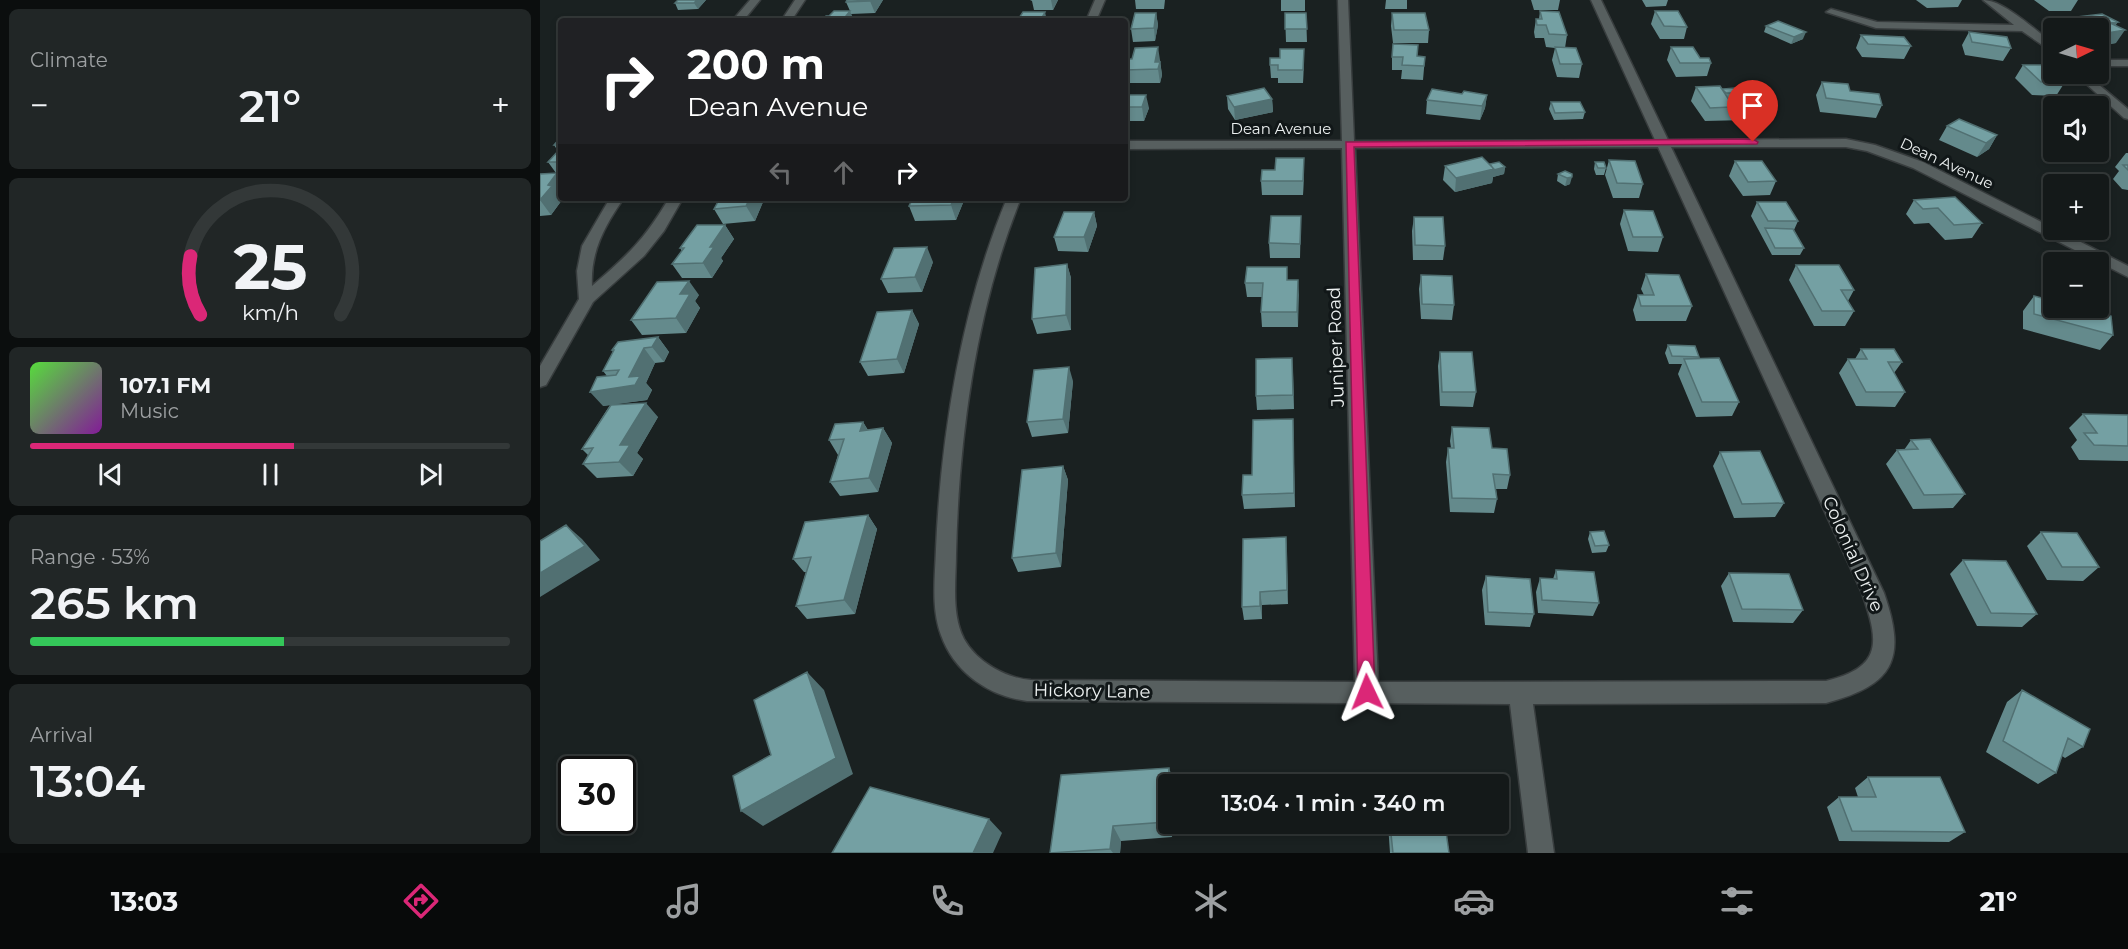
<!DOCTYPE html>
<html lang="en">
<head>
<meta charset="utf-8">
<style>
	:root { --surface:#141919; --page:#212626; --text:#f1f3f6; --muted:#9da0a2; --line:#333838; --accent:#db2777 }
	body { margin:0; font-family:Montserrat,sans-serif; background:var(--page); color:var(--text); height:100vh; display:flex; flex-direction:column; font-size:22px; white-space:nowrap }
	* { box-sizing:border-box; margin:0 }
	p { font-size:20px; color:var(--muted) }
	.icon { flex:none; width:33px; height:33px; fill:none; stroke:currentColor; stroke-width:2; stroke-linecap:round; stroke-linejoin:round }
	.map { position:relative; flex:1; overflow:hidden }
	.side { display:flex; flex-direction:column; gap:9px; padding:9px; background:#0b0e0e; width:540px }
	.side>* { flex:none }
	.top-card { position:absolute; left:18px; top:18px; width:570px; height:183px; border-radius:6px; box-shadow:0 3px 9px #0003,0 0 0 2px var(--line); background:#202124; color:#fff; overflow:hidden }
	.needle { width:39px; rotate:85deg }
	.fabs { position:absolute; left:1503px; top:18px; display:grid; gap:12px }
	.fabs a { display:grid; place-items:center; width:66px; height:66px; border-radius:6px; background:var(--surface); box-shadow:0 3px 9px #0003,0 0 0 2px var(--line); font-size:30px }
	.speed { position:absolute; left:18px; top:756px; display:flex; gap:12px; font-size:30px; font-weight:700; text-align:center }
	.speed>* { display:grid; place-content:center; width:78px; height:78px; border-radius:50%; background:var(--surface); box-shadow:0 3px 9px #0003,0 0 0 2px var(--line); line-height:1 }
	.speed .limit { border:3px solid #111; border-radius:9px; background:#fff; color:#111 }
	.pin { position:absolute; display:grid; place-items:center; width:51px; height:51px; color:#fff; margin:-62px -26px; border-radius:50% 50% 50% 0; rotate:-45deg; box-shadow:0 0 6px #0007 }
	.pin .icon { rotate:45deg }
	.me { position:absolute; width:66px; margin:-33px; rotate:358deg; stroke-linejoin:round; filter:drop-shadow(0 0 4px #0008) }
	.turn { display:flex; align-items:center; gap:21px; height:126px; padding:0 30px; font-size:27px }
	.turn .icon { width:78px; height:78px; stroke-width:2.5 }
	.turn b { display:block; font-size:42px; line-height:51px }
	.lanes { display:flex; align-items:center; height:57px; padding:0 30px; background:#0003; justify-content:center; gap:30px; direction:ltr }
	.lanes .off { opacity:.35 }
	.big { font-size:45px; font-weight:600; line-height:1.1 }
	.side .widget { flex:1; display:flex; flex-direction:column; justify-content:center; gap:9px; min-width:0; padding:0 21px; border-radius:9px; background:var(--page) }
	.side .dial { align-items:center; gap:0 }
	.dial svg { height:156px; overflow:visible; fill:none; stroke:var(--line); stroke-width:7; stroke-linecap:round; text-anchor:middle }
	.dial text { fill:var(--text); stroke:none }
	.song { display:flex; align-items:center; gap:18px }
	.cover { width:72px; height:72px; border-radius:9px; background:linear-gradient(135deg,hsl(110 70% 55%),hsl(290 70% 35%)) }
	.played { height:6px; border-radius:3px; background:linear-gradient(90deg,var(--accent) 55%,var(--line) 55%) }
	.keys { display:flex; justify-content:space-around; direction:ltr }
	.heat { display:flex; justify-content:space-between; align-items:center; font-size:33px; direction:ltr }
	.charge { height:9px; border-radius:4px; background:linear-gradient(90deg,#34c759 53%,var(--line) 0) }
	.trip { position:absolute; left:618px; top:774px; width:351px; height:60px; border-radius:6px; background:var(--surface); box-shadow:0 3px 9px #0003,0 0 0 2px var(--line); font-weight:600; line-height:60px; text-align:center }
	.dock { display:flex; height:96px; justify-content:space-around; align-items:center; background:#080a0a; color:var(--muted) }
	.dock .icon { width:42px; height:42px }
	.dock .current { color:var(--accent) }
	.dock b { font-size:27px; color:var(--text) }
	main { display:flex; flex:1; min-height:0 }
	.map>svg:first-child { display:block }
</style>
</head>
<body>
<main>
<section class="side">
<div class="widget"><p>Climate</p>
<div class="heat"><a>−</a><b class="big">21°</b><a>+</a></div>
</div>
<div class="widget dial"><svg viewBox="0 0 100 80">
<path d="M14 69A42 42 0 1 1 86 69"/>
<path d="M14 69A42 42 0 0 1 9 39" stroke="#db2777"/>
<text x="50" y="56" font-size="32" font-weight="700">25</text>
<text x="50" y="72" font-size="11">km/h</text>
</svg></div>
<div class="widget">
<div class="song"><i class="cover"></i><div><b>107.1 FM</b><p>Music</p></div></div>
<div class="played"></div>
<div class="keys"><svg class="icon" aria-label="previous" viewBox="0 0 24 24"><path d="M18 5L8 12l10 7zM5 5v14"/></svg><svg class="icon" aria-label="pause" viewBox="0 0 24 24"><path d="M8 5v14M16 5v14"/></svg><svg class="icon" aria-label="next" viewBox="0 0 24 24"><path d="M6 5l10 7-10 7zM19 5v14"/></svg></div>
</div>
<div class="widget"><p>Range · 53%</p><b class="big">265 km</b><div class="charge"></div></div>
<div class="widget"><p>Arrival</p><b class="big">13:04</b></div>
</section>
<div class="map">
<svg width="1588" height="853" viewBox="0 0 1588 853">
	<rect width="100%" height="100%" fill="#1a2121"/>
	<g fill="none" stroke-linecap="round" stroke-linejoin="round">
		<!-- street casing -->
		<g stroke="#383d3e" stroke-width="3">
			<path id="street" d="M210,0H220L203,21H192Z
				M255,0H265L251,21H241Z
				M555,0H565L556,21H546Z
				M798,0H808L814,141L1115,140L1051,0H1061L1128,140L1306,139L1335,145L1383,162L1588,266V277L1373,168L1327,151L1306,147H1131L1344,593C1367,659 1354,685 1286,703L993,704L1014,853H988L970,704L487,701C448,696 414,672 401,635C391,608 395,578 396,549C401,433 422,306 467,198H481C436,309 419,434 416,554C416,580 411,614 424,639C437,662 465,678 491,680L815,682L802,148L585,149V141H802ZM1118,147L1322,593C1339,642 1343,667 1286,681L838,682L815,148Z
				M1443,0C1464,0 1496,31 1514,44V53L1482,31L1336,28L1286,12L1291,9L1337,22L1474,25Z
				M1558,60H1588V66H1558Z
				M1535,74H1546L1588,109V119L1584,118Z
				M70,198H84C65,225 50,252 52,286C88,255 105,239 129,198H143L124,231L104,256L53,302L6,385L0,387V366L39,299L37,271L42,246Z"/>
		</g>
		<!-- street -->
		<use href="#street" fill="#575f5f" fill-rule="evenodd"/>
	</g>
	<!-- wall -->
	<path fill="#648a8c" d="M166,0L158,9L138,10L135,3Z
		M343,0L335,13L311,14L314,21H282L310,11L306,2Z
		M490,0H518L513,10H494L492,1Z
		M595,0H625L624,9H596Z
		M741,0H765V11H741Z
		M846,0H867V9H845Z
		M991,0H1020L1018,10H994Z
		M1102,0H1128L1126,6L1106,7Z
		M1376,0H1422L1418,7L1387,8Z
		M1494,0H1538L1531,11H1509Z
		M1000,11L1027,35L1025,48L1042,64L1039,78L1017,77L1012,60L1015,48L1006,47L1004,38H995L994,32L996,19H999Z
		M1115,11L1147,27L1144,39H1120L1111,24Z
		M616,13L618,25L615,41L593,42L591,29Z
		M745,13H766L767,42H746Z
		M852,13L889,30L888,43H853L851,26Z
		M1537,17L1575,25L1576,43L1558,46V28H1530Z
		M1226,26L1263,39L1251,44L1224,32Z
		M1429,32L1471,48L1463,61L1425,55L1422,45Z
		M1321,35L1371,46L1364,59L1322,57L1316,48Z
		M1131,47L1171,63L1167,76L1136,77L1127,60Z
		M764,49L763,83H738V78H731L730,65L740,58Z
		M877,56L885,57L883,80L861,79L862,70H852V57Z
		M585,59L620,60L622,75L620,83H585Z
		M1483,65L1525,82L1516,96L1492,95L1475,78Z
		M1282,82L1310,91L1342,105L1336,118L1280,112L1276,95Z
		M1156,87L1182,90V89L1198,93L1195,99L1212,106L1207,120L1165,121L1151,101Z
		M922,94L947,95L945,108L940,120L886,114L887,100Z
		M585,95L609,108L604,121H585Z
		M687,96L732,99L733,112L695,120L688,109Z
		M1011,102L1045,112L1043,119L1014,120L1009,109Z
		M1558,118L1569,128L1559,142H1558Z
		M1407,126L1457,135L1449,149L1437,157L1399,140Z
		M21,137V176H19L21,179V196L20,197L22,200L11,215L0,216V174L16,173L8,162L18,151L14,145Z
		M1586,153H1588V190L1582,189L1573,179L1579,171L1575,167Z
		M1069,160L1103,184L1099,198H1073L1065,175Z
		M1195,161L1236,181L1230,195L1203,196L1189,176Z
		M1055,162L1066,168L1064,175H1056L1054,169Z
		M950,164L965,167L964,174L953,177L952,183L915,192L903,180L905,166Z
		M1025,171L1030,184L1025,186L1017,181L1018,174Z
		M764,172L763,195H722L721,181Z
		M180,198H229L227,201L223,202L215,221L183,224L174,209Z
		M373,198H425L416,220L375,221L369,206Z
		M1374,200L1442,223L1432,238L1405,240L1389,223L1374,224L1366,214Z
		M1217,202L1258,221L1254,230L1264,248L1260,255H1232L1211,216Z
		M1084,210L1123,237L1118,252L1088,251L1080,224Z
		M554,212L557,226L548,252L518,251L514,237Z
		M761,216L760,258H730L729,243Z
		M874,217L905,246L903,260H873L872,231Z
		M185,225L194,239L181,258L183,261L172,278H142L132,264L142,251L140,248Z
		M393,262L382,292L348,293L341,279Z
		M527,264L531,278V330L497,334L492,319Z
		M1256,265L1314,290L1308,301L1314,311L1305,326H1274L1249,280Z
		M1106,274L1152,306L1146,321H1096L1093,310L1098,295H1104L1101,289Z
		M881,275L914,305L912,320L881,319L879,289Z
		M748,280H758V327H722L721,312L722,297H707L705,283Z
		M159,295L155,301L160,308L146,333L102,335L91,320Z
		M1494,296L1573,335L1560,350L1483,329V311Z
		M372,310L379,324L364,373L328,376L320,362Z
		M118,337L129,352L124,362L115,363L106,383L112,390L107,400L75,404L118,417L97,453L103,459L93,476L57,478L43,464L48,455L42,449L70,405L63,406L67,376L63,371L73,352L72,350Z
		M1128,345L1159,357L1158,359L1199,402L1192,416L1156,417L1138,374L1142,364H1129L1125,353Z
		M1321,349L1362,362L1354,373L1365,392L1355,407L1316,406L1299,373L1308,359H1315Z
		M900,352L936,392L933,407L900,406L898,366Z
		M753,372L754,409L717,410L716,396Z
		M533,381L528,433L492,437L487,422Z
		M1543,414L1588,415V461L1539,460L1531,447L1537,440L1529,428Z
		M753,419L755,507L704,509L702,495L712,475Z
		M323,422L328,430L343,428L352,443L338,492L300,496L290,482L298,455L289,440Z
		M912,427L952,448L970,475L967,489H956L957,499L954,513L910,512L906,462L908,448H911L910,441Z
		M1371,440L1425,494L1413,508L1373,509L1346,464L1357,450H1364Z
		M1180,452L1244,503L1235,517L1194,518L1173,466Z
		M523,466L528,480L521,567L478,572L472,558Z
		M328,515L337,529L315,614L267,619L256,606L266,572H264L253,559Z
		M1050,532L1069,545L1066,552L1052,553L1048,539Z
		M1501,532L1559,567L1543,581L1507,580L1487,546Z
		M746,537L748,604L722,605V619L704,620L702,607Z
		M1423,560L1497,614L1482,627L1437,626L1410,574Z
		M1016,570L1059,603L1053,616L998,613L996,592L1000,578L1013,579Z
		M1189,573L1263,610L1253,623L1193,622L1181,586Z
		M946,576L994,614L990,627L945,625L942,590Z
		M1482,690L1543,747L1525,758L1522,756L1516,773L1498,784L1446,752L1467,702Z
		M1328,777L1425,832L1409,842L1299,841L1287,807L1299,797H1318L1315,788Z
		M635,784L632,837L581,841L580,853H510Z
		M848,824H905L909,853H850Z"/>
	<!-- shaded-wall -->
	<path fill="#517072" d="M157,0H166L158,9L154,3Z
		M331,0H343L335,13L330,1Z
		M511,0H518L513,10Z
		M310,11L314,21H302Z
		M505,12L507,21H500Z
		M616,13L618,25L615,41L614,28Z
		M1578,22L1571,32L1585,30L1576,43L1558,46L1567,33L1570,23Z
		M1266,32L1263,39L1251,44L1254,37Z
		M618,47L620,60L619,67L620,62L622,75L620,83L618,69L615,62Z
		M764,49V62L763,83V70Z
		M606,95L609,108L604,121L602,107Z
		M947,95L945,108L940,120L942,106Z
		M732,99L733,112L695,120L694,107Z
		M1457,135L1449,149L1437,157L1446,143Z
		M764,158V172L763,195V181Z
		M965,167L964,174L953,177L952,183L915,192L916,178Z
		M17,173L21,179V196L20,197L22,200L11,215L0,200L8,185Z
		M1032,177L1030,184L1025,186L1027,178Z
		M210,198H221L223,202L215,221L206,206Z
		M414,198H425L416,220L411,205Z
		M554,212L557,226L548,252L544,237Z
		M185,225L194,239L181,258L183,261L172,278L163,263L170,247Z
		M387,247L393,262L382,292L375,277Z
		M527,264L531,278V330L526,315Z
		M758,280L759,295L758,327L757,312Z
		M149,281L159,295L155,301L160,308L146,333L136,318L140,294Z
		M372,310L379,324L364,373L357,359Z
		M118,337L129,352L124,362L112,347Z
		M104,348L115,363L106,383L112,390L107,400L63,406L50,392L89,377Z
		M529,367L533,381L528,433L523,419Z
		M106,403L118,417L97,453L103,459L93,476L79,462L80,445Z
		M323,422L331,436L320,431Z
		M343,428L352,443L338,492L329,478Z
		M523,466L528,480L521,567L516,553Z
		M328,515L337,529L315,614L304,600Z
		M26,525L42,539L60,560L0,597V573Z
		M746,537L747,551L748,604L747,590Z
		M720,592L722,605V619L720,606Z
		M267,672L284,690L313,774L223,826L201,811L296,758Z
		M629,768L635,784H628V824H633L632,837L626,822Z
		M449,819L462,833L453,853H433Z
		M573,826L581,841L580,853H573L570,849Z"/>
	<!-- building -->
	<path fill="#74a0a3" stroke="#517072" stroke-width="1.5" d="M138,0H157L154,3H135Z
		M307,0H331L330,1L306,2Z
		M294,11H310L302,21H282L286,16H289Z
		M1000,11L1019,12L1027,35L1009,34L1006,25H997L996,19H1002Z
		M1115,11H1138L1147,27L1124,26Z
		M483,12H505L500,21H477Z
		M595,13H616L614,28L591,29Z
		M745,13H766L767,29H745Z
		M852,13H885L889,30H854Z
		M1562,14L1578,22L1570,23L1585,30L1567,33L1537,17Z
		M1238,21L1266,32L1254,37L1226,26Z
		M1429,32L1467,37L1471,48L1432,42Z
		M1321,35L1364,37L1371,46L1328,44Z
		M853,44L878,45L877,56L885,57L884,66L862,65L863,57H852Z
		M618,47L615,62H620L618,69L585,70V59H592L595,48Z
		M1015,47L1036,48L1042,64H1020Z
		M1131,47H1153L1160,58H1169L1171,63H1140Z
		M740,49H764L763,70H738V65H730V58H740Z
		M1483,65H1506L1514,72V74H1515L1525,82H1501Z
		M1282,82L1308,84L1310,91L1339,94L1342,105L1286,98Z
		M1180,86L1189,100L1207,99L1212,106L1170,108L1156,87Z
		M724,88L732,99L694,107L687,96Z
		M1195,88L1198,93H1186L1182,89Z
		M892,89L922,94L924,91L947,95L942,106L887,100Z
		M585,95H606L602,107H585Z
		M1011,102H1040L1045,112L1015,113Z
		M1558,118L1569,128H1558Z
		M1419,119L1457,135L1446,143L1407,126Z
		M21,137V145H14Z
		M21,148V162H8Z
		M942,157L954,169L916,178L905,166Z
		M736,158H764L763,181H721L722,170H735Z
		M1069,160L1095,161L1103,184L1077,183Z
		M1195,161H1222L1236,181L1208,182Z
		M959,162L965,167L954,170L950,164Z
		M1055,162H1064L1066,168H1058Z
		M1583,165H1588V170Z
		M1025,171L1032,174V177L1027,178L1018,174Z
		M17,173L8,185L12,186L0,200V174Z
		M1415,197L1442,223L1414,225L1398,208L1383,209L1374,200Z
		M180,198H210L206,206L174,209Z
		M373,198H414L411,205L369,206Z
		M1217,202H1246L1258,221H1228Z
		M1084,210L1113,211L1123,237H1093Z
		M524,212H554L544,237H514Z
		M731,216H761L760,244L729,243Z
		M874,217H903L905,246L875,245Z
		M157,225H185L170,247H174L163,263L132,264L144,248H140Z
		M1225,228L1253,229L1264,248H1235Z
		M387,247L375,277L341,279L354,248Z
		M527,264L526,315L492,319L495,268Z
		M1256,265H1299L1314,290H1301L1314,311H1282Z
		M707,267H747V280H758L757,312H721L723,283H705Z
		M1106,274L1139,275L1152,306H1101L1098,295H1114Z
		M881,275L912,276L914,305L882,304Z
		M149,281L140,294H150L136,318L91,320L117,282Z
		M1494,296L1514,301V308H1537L1571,316L1573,335L1494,314Z
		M372,310L357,359L320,362L337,312Z
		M118,337L112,347L104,348L89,377L100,376L95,385L50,392L57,377L76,375L79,370L63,371L74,350H72L78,342Z
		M1128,345L1155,346L1159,357L1132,356Z
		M1321,349H1354L1362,362H1348L1365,392H1326L1308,359H1327Z
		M900,352H932L936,392H902Z
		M752,358L753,395L716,396V359Z
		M1179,358L1199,402H1162L1144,359Z
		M529,367L523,419L487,422L494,370Z
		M106,403L80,445H90L79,462L43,464L53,448L42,449L71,405Z
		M1543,414L1588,415V446L1554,445L1544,433H1557Z
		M753,419L754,493L702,495L703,475H712L713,420Z
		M323,422L320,431L343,428L329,478L290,482L304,439L289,440L295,424Z
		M912,427L949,428L952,448L967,449L970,475L953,474L957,499L912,498L908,448H914Z
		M1390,439L1425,494L1384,495L1357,450L1378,449L1371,440Z
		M1220,451L1244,503L1202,504L1180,452Z
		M523,466L516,553L472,558L482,470Z
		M328,515L304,600L256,606L271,557L253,559L265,522Z
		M26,525L45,546L0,573V541Z
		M1064,531L1069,545L1055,546L1050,532Z
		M1501,532L1537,533L1559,567H1522Z
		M746,537L747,590L720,592V606L702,607L703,539Z
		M1423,560L1466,561L1497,614L1451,613Z
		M1016,570L1054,572L1059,603L1002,600L1000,578L1017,579Z
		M1189,573L1249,574L1263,610L1202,609Z
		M946,576L990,579L994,614L948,612Z
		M267,672L296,758L201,811L193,776L231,755L214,700Z
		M1482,690L1550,729L1543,747L1528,738L1516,773L1463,741Z
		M629,768L626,822L573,826L570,849L510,853L521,775Z
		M1328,777H1400L1425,832L1312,831L1299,797H1336Z
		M330,787L449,819L433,853H292Z
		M850,824H905L909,853H853Z"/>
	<!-- route -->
	<path fill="#db2777" stroke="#8e194d" stroke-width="1.5" d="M1213,139L1218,142L1217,144L814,147L835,692L833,698L827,701L821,698L818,692L806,142Z"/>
	<g text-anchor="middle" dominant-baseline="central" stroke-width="6" stroke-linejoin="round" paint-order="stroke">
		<!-- far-street labels -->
		<g font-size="15" fill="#edf1f1" stroke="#111718">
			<text x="741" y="128">Dean Avenue</text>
			<text transform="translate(1407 163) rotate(25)">Dean Avenue</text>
		</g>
		<!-- street labels -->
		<g font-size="18" fill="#edf1f1" stroke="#111718">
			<text transform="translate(796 347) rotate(-92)">Juniper Road</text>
			<text transform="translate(1313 554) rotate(66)">Colonial Drive</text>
			<text transform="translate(552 691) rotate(1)">Hickory Lane</text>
		</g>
	</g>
</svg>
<div class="fabs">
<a><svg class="needle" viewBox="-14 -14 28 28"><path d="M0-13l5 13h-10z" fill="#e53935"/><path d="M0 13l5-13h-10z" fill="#9da0a2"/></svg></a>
<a><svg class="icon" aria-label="sound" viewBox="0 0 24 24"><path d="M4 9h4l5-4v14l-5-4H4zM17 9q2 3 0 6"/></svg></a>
<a>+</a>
<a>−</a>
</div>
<div class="speed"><div class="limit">30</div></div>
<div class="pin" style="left:1213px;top:142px;background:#d93025"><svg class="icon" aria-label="arrive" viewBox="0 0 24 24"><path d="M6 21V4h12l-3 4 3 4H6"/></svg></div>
<svg class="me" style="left:827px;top:692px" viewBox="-20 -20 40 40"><path d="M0-17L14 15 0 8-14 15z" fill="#db2777" stroke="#fff" stroke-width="4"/></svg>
<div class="trip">13:04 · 1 min · 340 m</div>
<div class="top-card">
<div class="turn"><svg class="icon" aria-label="right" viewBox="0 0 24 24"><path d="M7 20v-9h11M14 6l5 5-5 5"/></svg><div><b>200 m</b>Dean Avenue</div></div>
<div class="lanes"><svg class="icon off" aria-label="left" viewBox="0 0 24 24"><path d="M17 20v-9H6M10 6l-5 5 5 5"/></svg><svg class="icon off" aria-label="ahead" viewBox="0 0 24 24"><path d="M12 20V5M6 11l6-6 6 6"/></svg><svg class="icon" aria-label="right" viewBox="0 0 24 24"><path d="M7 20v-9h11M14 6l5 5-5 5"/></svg></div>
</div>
</div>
</main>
<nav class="dock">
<b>13:03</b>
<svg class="icon current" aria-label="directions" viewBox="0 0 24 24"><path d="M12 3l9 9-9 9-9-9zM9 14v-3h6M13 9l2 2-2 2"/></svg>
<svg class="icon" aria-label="music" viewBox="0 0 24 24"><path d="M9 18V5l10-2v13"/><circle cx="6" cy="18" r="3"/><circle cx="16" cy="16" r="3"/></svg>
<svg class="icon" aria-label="phone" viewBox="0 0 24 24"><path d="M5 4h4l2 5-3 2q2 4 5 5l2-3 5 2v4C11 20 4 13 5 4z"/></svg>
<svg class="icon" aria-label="climate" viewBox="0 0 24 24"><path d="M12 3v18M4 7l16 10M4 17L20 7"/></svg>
<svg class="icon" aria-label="car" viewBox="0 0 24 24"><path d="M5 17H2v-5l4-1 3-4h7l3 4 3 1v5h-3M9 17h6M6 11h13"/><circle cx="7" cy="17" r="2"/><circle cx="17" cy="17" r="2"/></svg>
<svg class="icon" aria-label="filters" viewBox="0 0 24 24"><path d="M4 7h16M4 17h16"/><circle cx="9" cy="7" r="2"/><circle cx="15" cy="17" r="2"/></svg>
<b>21°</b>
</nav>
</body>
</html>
